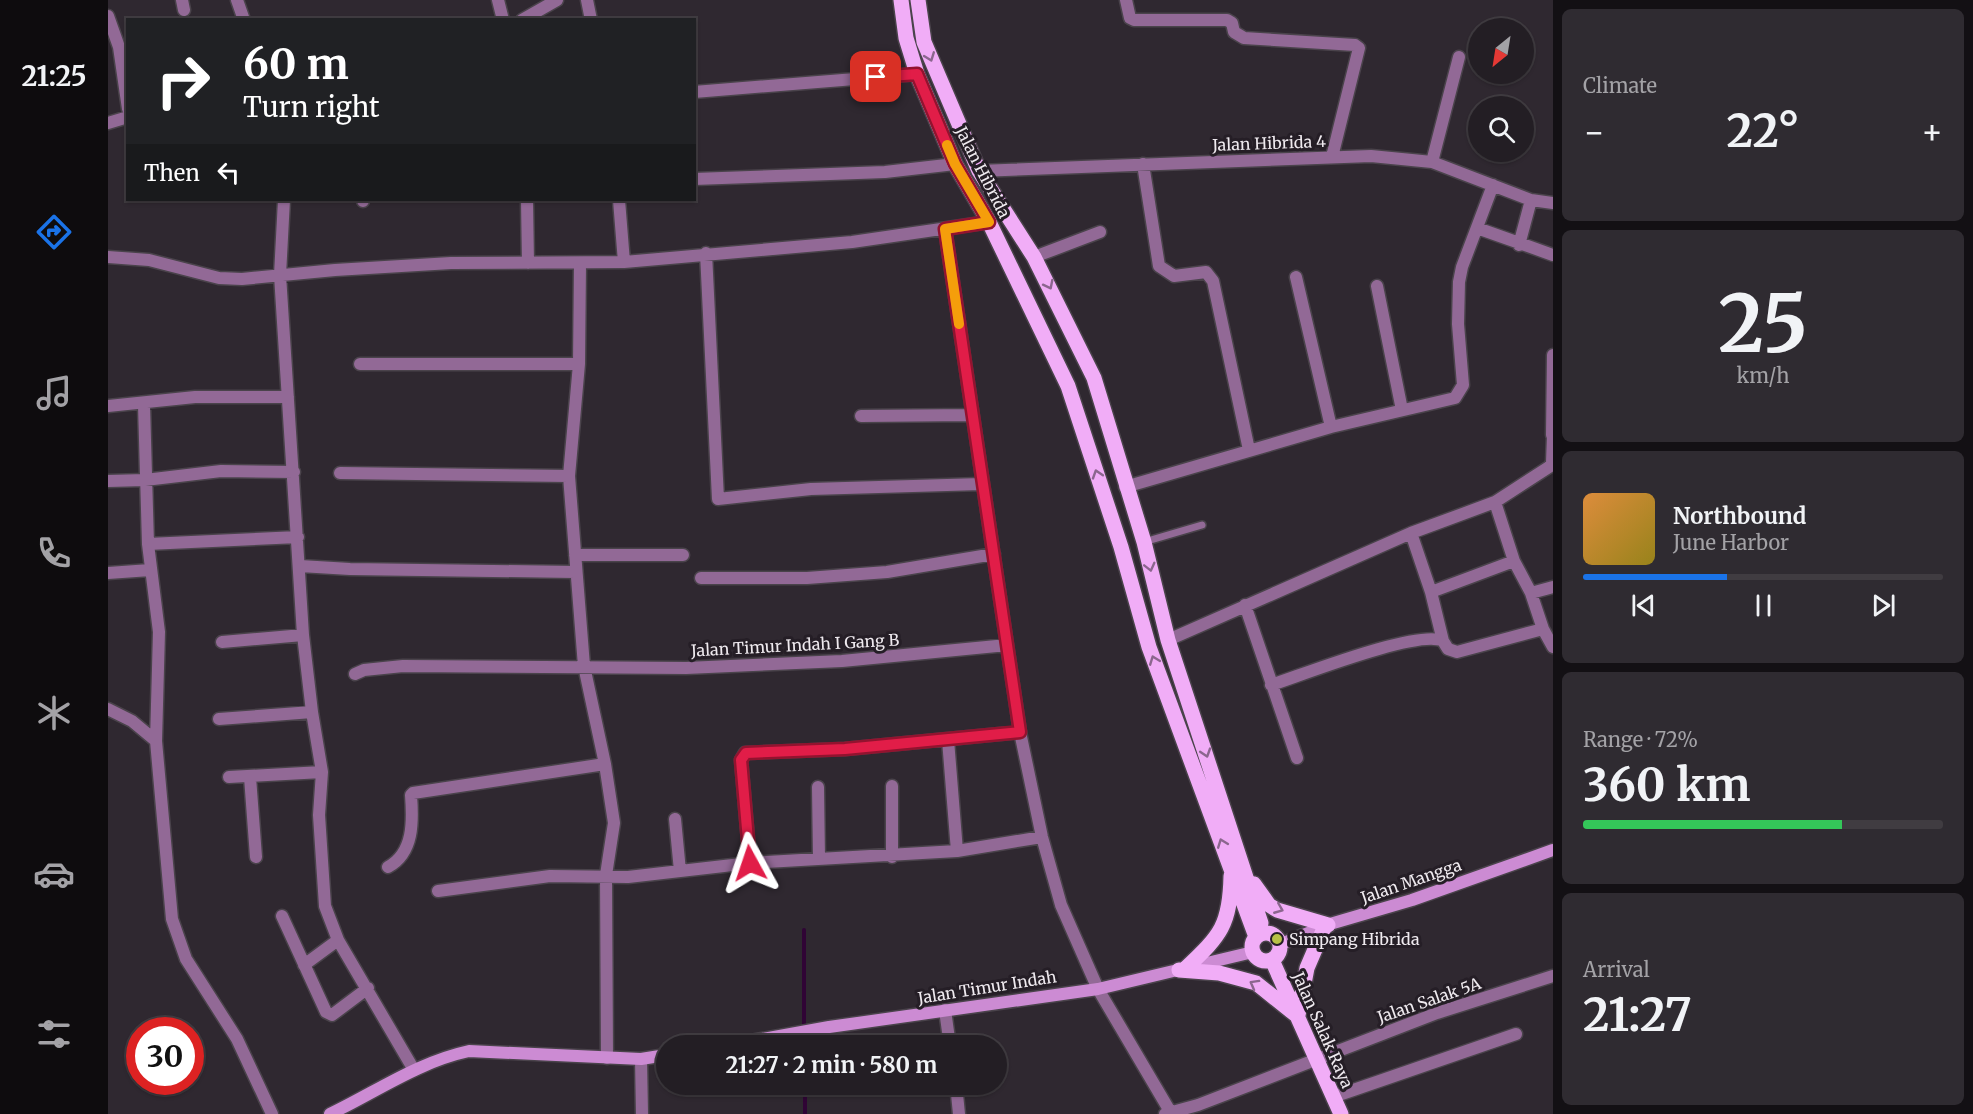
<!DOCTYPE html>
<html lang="en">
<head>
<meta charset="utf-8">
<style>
	:root { --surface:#231e24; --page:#2f2b31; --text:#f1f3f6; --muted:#a3a2a6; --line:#403c41; --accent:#1a73e8 }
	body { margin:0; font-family:Merriweather,serif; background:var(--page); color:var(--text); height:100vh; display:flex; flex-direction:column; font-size:22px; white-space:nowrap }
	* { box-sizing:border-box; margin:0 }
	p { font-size:20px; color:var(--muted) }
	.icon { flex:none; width:33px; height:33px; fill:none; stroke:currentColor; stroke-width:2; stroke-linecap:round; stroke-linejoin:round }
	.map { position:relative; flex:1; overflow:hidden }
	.sheet { display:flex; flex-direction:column; gap:9px; padding:9px; background:#131014; width:420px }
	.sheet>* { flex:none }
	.guide { position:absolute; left:18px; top:18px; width:570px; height:183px; border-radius:0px; box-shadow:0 2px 4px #0004,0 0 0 2px var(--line); background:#202124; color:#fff; overflow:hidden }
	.needle { width:39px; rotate:210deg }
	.buttons { position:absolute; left:1360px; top:18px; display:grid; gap:12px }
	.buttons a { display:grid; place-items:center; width:66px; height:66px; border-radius:50%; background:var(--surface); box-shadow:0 2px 4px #0004,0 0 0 2px var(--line); font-size:30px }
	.speed { position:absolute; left:18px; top:1017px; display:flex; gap:12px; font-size:30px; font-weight:700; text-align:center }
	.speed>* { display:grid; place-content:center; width:78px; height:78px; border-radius:50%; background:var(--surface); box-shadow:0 2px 4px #0004,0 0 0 2px var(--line); line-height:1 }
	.speed .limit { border:9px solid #d22; background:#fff; color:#111 }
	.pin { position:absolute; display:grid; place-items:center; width:51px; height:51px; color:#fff; margin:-26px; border-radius:12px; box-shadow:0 3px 9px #0006 }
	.me { position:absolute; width:66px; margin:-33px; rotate:355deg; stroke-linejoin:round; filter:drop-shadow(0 0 4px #0008) }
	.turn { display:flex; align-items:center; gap:21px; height:126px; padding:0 18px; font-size:27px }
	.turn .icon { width:78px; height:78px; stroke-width:2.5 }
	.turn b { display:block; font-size:42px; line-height:51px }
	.then { display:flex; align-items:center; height:57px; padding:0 18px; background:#0003; gap:12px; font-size:22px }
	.big { font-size:45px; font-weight:700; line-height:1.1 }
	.sheet .card { flex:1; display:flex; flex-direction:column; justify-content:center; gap:9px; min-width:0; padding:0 21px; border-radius:9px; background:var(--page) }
	.sheet .dial { align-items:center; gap:0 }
	.dial b { font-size:78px; line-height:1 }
	.song { display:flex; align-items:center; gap:18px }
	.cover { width:72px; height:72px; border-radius:9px; background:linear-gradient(135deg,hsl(30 70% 55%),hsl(50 70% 35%)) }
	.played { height:6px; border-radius:3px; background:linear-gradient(90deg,var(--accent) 40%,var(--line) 40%) }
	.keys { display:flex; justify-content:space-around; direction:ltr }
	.heat { display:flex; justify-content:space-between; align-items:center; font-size:33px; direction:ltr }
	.charge { height:9px; border-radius:4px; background:linear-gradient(90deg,#34c759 72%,var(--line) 0) }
	.trip { position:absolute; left:548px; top:1035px; width:351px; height:60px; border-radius:30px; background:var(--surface); box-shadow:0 2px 4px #0004,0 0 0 2px var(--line); font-weight:700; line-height:60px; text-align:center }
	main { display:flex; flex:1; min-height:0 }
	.tabs { display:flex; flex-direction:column; width:108px; justify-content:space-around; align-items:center; background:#0e0c0e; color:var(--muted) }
	.tabs .icon { width:42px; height:42px }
	.tabs .active { color:var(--accent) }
	.tabs b { font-size:27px; color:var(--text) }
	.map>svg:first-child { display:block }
</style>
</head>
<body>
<main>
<nav class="tabs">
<b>21:25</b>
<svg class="icon active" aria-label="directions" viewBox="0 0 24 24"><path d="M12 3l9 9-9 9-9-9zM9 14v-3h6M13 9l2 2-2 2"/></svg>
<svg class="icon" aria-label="music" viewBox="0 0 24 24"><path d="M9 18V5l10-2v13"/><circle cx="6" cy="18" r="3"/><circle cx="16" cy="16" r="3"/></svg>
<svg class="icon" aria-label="phone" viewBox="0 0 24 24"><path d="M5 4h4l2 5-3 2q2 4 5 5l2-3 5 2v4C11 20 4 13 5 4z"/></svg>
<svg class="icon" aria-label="climate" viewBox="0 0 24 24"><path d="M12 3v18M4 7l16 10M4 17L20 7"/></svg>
<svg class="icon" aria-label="car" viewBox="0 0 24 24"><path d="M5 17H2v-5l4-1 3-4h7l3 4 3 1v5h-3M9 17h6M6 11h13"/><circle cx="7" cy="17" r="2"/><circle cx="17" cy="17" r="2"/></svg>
<svg class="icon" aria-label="filters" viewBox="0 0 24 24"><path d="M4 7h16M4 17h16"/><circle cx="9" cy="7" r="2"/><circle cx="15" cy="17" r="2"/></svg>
</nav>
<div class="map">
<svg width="1445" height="1114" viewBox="0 0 1445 1114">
	<rect width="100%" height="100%" fill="#2f2830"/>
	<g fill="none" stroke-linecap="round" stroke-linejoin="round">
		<!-- stream -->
		<path stroke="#300435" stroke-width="4" d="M696,1046V930
			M697,1084V1114"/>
		<!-- lane casing -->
		<g stroke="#4a434b" stroke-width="10">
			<path id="lane" d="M1036,542L1094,525"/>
		</g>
		<!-- street casing -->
		<g stroke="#4a434b" stroke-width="15">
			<path id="street" d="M74,0L76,10
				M129,0L136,20
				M390,0L395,20
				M479,0L483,20
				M1018,0L1022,18L1026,20H1119L1124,23L1126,32L1136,38L1247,45L1251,48L1224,157
				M0,16L11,47L20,109
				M414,20L449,0
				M586,92L809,74
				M0,123L20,117
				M1324,162L1351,57
				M1035,164L1051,266L1066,276L1098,272L1105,281L1141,450
				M871,171L1263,156L1324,162L1423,200L1445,203
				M586,179L777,172L847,164
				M176,200L172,275L195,635L204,712L214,772L211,815L217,906L230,940L306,1070
				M419,200L420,263
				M511,200L516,262
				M255,201V200
				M1369,228L1445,255
				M837,229L912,732L934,837L953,905L990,989L1063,1113
				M1411,245L1423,200
				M598,253L610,499L703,489L873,484
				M0,257L41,260L111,278L134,279L227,270L343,263L516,262L744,242L881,222
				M926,257L992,232
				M472,264L471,364L461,476L476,666L497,764L506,823L498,875L499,1058
				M1188,277L1223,427
				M1269,286L1294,410
				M252,364H471
				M36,405L40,544L51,632L48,741
				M0,406L87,397H180
				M753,416L863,415
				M1444,435L1445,355
				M1445,435L1444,463L1441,467L1387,502L1406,561L1423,593L1435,629L1445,647
				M232,473L461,476
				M0,481L37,480L113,471L186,472
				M1017,487L1223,427L1347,398L1355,385L1350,324L1351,282L1354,267L1385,185
				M1303,533L1323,592L1335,641L1340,649L1349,652L1435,629
				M40,544L190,537
				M467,555H575
				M192,566L242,569L467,572
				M0,573L42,570
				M593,578H699L779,572L886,554
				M1323,592L1406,561
				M1423,593L1445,587
				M1137,605L1189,758
				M1060,640L1303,533L1387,502
				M114,642L195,635
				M247,674L256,670L295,666L578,668L734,661L899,645
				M1163,685C1194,675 1310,629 1335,641
				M0,709L24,721L48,741L64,919L78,959L129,1039L164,1114
				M111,719L204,712
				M840,740L849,851
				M121,777L214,772
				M142,777L148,857
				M710,787L711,859
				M567,819L572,871
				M784,857V786
				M642,863L633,760L637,753L737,749L912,732
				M280,867C306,853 305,821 303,795L305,793L497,764
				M330,891L442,876L520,877L642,863L849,851L934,837
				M174,916L218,1012L224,1015L260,988
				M196,965L230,940
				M837,1010L842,1046
				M533,1059L534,1114
				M848,1084L851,1114
				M1225,1097L1408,1034
				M1057,1114L1090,1105L1329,1013L1445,976"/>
		</g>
		<!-- secondary casing -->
		<g stroke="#4a434b" stroke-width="15">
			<path id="secondary" d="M1173,944L1222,924L1304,900L1445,850
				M615,1046L721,1027L990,989L1145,952
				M222,1114C268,1092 310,1062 361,1051L533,1059L558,1055"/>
		</g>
		<!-- primary casing -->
		<g stroke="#4a434b" stroke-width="18">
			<path id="primary" d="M793,0L798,38L809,74L847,164L881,222L960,386L1013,547L1041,647L1148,937
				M810,0L816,42L871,171L926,257L986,378L1036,542L1060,640L1153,923
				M1146,884L1161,905L1169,910L1220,925
				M1144 947a14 14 0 1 1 28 0a14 14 0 1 1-28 0Z
				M1164,960L1233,1114
				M1078,968C1113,935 1122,925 1123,876
				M1071,970L1111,973L1148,983L1188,1015
				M1190,1015L1199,968L1217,926"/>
		</g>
		<!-- lane -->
		<use href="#lane" stroke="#926996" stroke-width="7"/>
		<!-- street -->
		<use href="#street" stroke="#926996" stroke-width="12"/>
		<!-- secondary -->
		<use href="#secondary" stroke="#cc8bd3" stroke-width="12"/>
		<!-- primary -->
		<use href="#primary" stroke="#f1adf7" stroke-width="15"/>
	</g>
	<!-- one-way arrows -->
	<defs><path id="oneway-chevron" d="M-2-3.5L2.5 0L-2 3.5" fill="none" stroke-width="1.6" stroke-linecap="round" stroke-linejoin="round" transform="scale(1.5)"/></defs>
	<g stroke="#8b668e">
		<use href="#oneway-chevron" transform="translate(822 57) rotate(69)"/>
		<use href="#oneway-chevron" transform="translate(941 285) rotate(63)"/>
		<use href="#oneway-chevron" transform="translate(989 474) rotate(-108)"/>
		<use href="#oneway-chevron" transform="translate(1042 567) rotate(76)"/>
		<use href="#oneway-chevron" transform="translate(1046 660) rotate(-111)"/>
		<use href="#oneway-chevron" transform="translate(1098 753) rotate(72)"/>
		<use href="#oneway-chevron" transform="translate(1114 843) rotate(-111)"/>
		<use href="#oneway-chevron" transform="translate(1171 909) rotate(22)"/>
		<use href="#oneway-chevron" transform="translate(1146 984) rotate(-151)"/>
	</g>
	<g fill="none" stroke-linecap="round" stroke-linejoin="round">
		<!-- route casing -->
		<g stroke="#92132f" stroke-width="15">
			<path id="route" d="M642,863L633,760L638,753L737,749L912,732L837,229L881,222L847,164L809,74L768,77"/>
		</g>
		<!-- route -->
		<use href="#route" stroke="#e11d48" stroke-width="10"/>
		<!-- slow -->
		<path stroke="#f59e0b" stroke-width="10" d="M839,145L847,164L881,222L837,229L851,324"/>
	</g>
	<!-- markers -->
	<circle fill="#b7c147" stroke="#251e26" stroke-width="2" cx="1169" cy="939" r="6"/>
	<g text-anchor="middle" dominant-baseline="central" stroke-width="6" stroke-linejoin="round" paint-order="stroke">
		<!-- street labels -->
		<g font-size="16" fill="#efeaef" stroke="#251e26">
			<text transform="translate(1161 143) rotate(-2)">Jalan Hibrida 4</text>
			<text transform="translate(875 172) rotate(63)">Jalan Hibrida</text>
			<text transform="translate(687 645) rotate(-3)">Jalan Timur Indah I Gang B</text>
			<text transform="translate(1303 881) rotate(-19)">Jalan Mangga</text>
			<text transform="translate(879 987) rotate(-9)">Jalan Timur Indah</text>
			<text transform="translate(1321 1000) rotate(-19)">Jalan Salak 5A</text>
			<text transform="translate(1215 1030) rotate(66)">Jalan Salak Raya</text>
		</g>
		<!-- poi labels -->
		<g font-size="16" fill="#efeaef" stroke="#251e26" text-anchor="start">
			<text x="1181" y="939">Simpang Hibrida</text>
		</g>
	</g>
</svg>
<div class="buttons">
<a><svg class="needle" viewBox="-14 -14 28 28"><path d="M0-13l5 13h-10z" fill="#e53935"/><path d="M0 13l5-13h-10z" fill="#a3a2a6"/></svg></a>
<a><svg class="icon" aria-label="search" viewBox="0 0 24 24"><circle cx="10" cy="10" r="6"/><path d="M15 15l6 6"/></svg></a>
</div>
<div class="speed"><div class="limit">30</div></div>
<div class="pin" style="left:768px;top:77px;background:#d93025"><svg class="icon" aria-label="arrive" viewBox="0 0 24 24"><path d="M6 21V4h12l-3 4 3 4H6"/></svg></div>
<svg class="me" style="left:642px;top:863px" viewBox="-20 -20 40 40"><path d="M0-17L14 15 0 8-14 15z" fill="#e11d48" stroke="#fff" stroke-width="4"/></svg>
<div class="trip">21:27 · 2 min · 580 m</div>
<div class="guide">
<div class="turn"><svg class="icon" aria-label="right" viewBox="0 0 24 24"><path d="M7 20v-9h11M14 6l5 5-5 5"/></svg><div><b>60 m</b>Turn right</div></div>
<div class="then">Then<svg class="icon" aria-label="left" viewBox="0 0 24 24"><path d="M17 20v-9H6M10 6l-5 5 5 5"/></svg></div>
</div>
</div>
<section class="sheet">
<div class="card"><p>Climate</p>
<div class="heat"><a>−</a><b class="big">22°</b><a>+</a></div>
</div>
<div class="card dial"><b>25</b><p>km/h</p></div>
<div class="card">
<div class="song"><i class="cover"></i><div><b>Northbound</b><p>June Harbor</p></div></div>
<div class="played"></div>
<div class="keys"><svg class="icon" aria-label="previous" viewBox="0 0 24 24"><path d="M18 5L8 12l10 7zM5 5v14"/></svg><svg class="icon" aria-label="pause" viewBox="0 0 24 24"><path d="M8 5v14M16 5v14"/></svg><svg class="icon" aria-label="next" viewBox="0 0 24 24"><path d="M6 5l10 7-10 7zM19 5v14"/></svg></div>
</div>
<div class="card"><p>Range · 72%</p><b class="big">360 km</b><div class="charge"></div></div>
<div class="card"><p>Arrival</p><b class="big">21:27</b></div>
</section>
</main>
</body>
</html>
